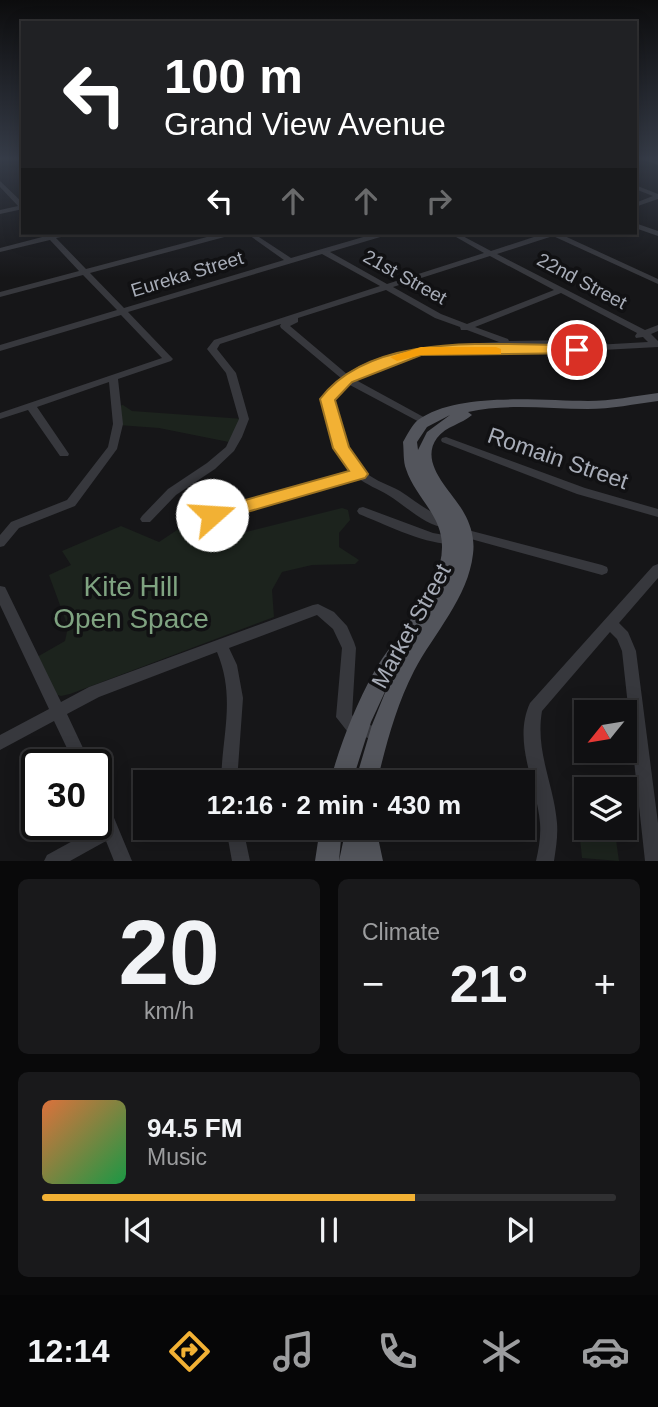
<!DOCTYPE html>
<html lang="en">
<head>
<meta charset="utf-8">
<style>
	:root { --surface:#101012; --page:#19191b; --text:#f1f3f6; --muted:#9c9d9f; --line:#303032; --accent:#f2b134 }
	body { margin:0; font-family:Helvetica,sans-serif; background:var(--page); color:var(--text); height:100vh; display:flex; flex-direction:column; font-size:26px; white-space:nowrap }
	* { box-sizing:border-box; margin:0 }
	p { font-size:23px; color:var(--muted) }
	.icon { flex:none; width:38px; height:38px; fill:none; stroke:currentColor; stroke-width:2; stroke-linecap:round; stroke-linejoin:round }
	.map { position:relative; height:861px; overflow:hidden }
	.side { display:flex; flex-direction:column; gap:18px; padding:18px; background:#09090a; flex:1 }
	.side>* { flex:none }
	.top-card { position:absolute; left:21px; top:21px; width:616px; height:214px; border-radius:0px; box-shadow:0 4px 18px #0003,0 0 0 2px var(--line); background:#202124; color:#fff; overflow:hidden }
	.needle { width:46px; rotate:240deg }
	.controls { position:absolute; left:574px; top:700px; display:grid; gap:14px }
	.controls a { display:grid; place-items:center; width:63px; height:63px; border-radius:0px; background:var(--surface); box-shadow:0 4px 18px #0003,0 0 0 2px var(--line); font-size:35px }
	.speed { position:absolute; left:21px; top:749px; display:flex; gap:14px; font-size:35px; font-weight:700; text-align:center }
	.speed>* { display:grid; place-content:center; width:91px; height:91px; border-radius:50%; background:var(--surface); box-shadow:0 4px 18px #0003,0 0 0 2px var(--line); line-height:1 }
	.speed .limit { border:4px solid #111; border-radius:10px; background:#fff; color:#111 }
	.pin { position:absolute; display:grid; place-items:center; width:60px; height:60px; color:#fff; margin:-30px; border:4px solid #fff; border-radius:50%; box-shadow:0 2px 7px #0007 }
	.me { position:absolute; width:77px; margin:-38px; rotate:71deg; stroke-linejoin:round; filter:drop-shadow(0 0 5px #0008) }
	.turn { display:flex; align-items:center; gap:24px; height:147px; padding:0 28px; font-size:32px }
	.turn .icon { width:91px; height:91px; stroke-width:2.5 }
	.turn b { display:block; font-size:49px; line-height:60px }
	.lanes { display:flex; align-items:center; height:66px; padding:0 28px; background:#0003; justify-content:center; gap:35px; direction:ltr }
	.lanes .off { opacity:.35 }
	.big { font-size:52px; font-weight:600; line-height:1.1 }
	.side .tile { flex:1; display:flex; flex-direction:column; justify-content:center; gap:10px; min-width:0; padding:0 24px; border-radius:10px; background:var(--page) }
	.side .dial { align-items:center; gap:0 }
	.dial b { font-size:91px; line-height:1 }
	.song { display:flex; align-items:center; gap:21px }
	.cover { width:84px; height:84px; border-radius:10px; background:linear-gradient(135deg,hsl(20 70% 55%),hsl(140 70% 35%)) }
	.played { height:7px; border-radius:4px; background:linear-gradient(90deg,var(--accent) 65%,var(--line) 65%) }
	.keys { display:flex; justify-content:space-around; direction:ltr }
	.heat { display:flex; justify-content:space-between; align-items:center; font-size:38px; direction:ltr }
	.side .tiles { flex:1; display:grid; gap:18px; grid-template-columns:1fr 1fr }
	.tile:last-child { grid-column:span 2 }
	.trip { position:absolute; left:133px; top:770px; width:402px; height:70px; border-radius:0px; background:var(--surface); box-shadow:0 4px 18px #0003,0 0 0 2px var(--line); font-weight:600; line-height:70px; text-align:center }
	.tab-bar { display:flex; height:112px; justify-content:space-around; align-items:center; background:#060607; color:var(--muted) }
	.tab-bar .icon { width:49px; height:49px }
	.tab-bar .selected { color:var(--accent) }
	.tab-bar b { font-size:32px; color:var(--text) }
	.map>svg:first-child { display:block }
</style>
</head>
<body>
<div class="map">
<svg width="658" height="861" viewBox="0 0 658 861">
	<rect width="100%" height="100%" fill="#161618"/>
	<!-- green -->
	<path fill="#1c231d" d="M123,405L132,411L244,419L234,443L159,428L118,425V406Z
		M342,508L348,510L350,520L339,533V547L359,560L355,564L312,565L282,572L272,590L274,617L70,694L61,696L55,694L37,657L65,641L68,627L49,575L71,565L62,551L121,526L159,542L180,528L201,537L223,534L226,537Z
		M579,829L615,833L619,861L582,858Z"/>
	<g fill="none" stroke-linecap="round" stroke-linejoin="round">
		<!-- minor -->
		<path fill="#37383d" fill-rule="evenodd" d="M639,158H647L658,161V165Z
			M0,181L23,203V209L0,214V210L18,206L0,187Z
			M635,185L658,194V199L635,207V203L653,196L635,189Z
			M635,223L658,231V236L635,228Z
			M44,233H51L53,235L72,233V235L56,238L86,269L222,233H232V235L90,273L124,308L284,260L246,233H253L291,258L377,233H387V235L330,252L387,284L484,253L449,233H457L491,251L546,233H558L658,279V284L553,236L497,254L645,330L658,325V331L651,334L658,341V347L584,351L581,350L580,347L573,346C511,347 436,342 378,366C370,370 362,375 354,379L429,420L430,422L425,425L348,384L333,400C337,425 344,456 366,473C376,481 389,485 400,491C417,502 432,515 452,521L454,524L452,527C429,531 407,506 388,495C378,489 367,485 358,478L222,514C217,521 213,531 203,528L201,525L214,508L352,472C334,452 327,425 323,399L342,379L281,328L280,326L281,324L220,344L217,349L236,373L249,419L242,437L234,451L215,469L176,495L150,522H142L140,519L142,516L168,489L207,463L226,447L239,419L226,373L207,349L214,340L380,286L322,254L128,312L173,359L171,361L118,379L123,424L117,449L75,506L19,528L4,546L0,547V535L11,522L67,500L108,447L113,424L109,382L37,407L69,454L68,456H60L28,410L0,419V413L162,358L121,315L0,351V345L117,310L83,275L0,297V292L79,271L50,240L0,252V248L46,236ZM490,256L554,290L467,324L441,314L393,287ZM386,290L435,318L460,327L461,330H467L499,342C445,344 396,349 348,375L290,326L298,322V318ZM561,293L637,333L635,336L636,338L643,337L648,342L595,345L573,340L509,341L508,339L475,327Z
			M446,437L585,488L658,509V517L577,494L442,442L441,440L442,438Z
			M363,507L433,533L455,537L457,540L455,543C432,548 382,523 359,514L357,511L359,508Z
			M464,529L602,565L607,567L608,570L607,573L602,575L460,536L458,533L460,530Z
			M658,564V578L619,623L628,632L636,651L658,823V861H645L622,651L617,639L610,632L542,711C535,752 554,784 557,823C558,836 556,848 554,861H536C539,848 541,836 540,823C537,784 512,742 530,703L653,566Z
			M0,586L5,587L7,591L61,702L89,687L313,605L318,604L334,612L347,626L354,642L356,648L352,715L357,721L386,730L388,735L386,740L380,742L347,731L336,717L342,648L333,629L317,615L229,648L237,665L243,698L237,782H221C222,735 236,698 217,652L99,697L67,714L91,765H75L54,721L0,750V735L49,709L0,605Z
			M96,787L102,789L132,861H114L106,841L70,861H44L47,855L100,826L96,816Z
			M226,828H243L250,861H232Z"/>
		<!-- major -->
		<path fill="#53555c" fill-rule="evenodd" d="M658,393V401C635,404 611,409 588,409C548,409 507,403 468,412L472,415C462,424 446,426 437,438C418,464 453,492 464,513C471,525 475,540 473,554C468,598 434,633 414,671C396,706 386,745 377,782H355L372,725L389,683L371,722L352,782H330C340,744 355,707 374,672C395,635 443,590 442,546C442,515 415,497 406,469C403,461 404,451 403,442C407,435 412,425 418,420C458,391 541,401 588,401C611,401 635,396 658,393ZM450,415L427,432L418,450L417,442L427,427Z
			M320,828H342L339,861H315Z
			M346,828H376L383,861H339Z"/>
	</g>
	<!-- sky -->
	<linearGradient id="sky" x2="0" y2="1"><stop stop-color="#0c0c0d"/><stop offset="0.57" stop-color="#363c48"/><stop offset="1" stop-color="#363c48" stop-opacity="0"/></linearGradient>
	<rect width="658" height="278" fill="url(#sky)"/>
	<!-- route -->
	<path fill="#f2b134" stroke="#9d7322" stroke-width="2" d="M577,345L582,347V353L421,355L352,382L335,400L349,447L368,474L365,478L212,522L203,515L206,511L349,471L333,448L320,399C373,329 498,346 577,345Z"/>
	<!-- slow -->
	<path fill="#f59e0b" d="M496,347L501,349V354L421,355L397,361L390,357L421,347Z"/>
	<g text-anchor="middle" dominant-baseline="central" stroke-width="7" stroke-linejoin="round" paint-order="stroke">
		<!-- far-street labels -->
		<g font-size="19" fill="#a8adb8" stroke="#111113">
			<text transform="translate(187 274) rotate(-17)">Eureka Street</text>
			<text transform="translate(405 277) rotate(29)">21st Street</text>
			<text transform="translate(582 281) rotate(28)">22nd Street</text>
		</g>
		<!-- street labels -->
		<g font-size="23" fill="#a8adb8" stroke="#111113">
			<text transform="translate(558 458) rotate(19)">Romain Street</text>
			<text transform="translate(411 626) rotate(-61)">Market Street</text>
		</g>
		<!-- near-park labels -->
		<g font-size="28" fill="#7fa381" stroke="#111113">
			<text x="131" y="586">Kite Hill<tspan x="131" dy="32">Open Space</tspan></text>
		</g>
	</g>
</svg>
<div class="controls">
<a><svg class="needle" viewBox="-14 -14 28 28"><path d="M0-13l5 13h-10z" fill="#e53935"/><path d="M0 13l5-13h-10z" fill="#9c9d9f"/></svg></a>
<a><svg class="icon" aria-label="layers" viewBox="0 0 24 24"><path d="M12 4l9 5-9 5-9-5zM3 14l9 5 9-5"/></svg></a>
</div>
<div class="speed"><div class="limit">30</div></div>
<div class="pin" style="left:577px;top:350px;background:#d93025"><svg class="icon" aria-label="arrive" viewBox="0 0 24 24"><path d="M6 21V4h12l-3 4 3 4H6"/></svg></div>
<svg class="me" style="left:212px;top:515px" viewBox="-20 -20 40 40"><circle r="19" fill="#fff"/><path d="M0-13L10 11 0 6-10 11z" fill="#f2b134"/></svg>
<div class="trip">12:16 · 2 min · 430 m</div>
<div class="top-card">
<div class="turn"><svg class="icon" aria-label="left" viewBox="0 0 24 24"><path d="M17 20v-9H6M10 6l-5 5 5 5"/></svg><div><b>100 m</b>Grand View Avenue</div></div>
<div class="lanes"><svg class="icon" aria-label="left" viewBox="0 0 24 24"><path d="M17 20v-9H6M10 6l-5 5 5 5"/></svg><svg class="icon off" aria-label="ahead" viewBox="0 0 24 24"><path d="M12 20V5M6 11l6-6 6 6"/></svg><svg class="icon off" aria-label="ahead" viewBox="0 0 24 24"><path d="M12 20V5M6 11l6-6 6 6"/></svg><svg class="icon off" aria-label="right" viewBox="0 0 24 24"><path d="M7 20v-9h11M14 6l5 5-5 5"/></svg></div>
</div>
</div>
<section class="side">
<div class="tiles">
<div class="tile dial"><b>20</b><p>km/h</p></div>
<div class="tile"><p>Climate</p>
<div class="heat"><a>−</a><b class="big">21°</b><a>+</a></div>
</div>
<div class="tile">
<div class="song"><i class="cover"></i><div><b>94.5 FM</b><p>Music</p></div></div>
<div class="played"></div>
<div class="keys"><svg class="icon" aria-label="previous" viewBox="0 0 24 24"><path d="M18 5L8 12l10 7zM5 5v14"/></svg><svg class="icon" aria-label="pause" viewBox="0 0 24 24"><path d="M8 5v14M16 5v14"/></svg><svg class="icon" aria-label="next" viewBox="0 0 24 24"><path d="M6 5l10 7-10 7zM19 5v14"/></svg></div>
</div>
</div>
</section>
<nav class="tab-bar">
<b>12:14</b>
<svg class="icon selected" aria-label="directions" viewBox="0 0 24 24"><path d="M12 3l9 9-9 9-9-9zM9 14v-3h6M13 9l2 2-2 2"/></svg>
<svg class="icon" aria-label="music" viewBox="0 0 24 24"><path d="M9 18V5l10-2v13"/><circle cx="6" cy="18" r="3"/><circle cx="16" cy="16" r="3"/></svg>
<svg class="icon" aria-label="phone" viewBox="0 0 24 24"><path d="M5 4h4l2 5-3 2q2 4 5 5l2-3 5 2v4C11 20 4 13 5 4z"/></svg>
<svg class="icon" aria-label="climate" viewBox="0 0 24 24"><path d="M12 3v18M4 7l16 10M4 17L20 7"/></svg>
<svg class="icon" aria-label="car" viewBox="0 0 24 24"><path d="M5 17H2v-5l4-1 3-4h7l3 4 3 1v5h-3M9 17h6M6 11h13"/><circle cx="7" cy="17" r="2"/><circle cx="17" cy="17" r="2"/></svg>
</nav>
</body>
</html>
